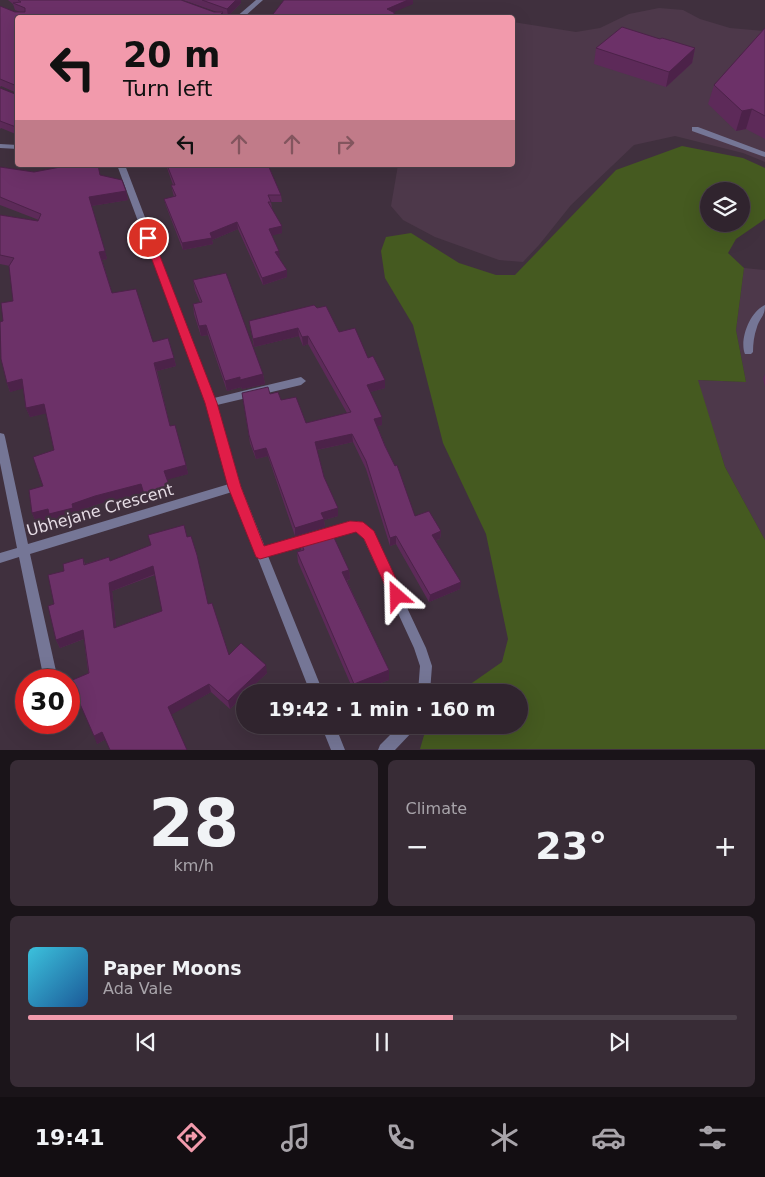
<!DOCTYPE html>
<html lang="en">
<head>
<meta charset="utf-8">
<style>
	:root { --surface:#30242e; --page:#382c36; --text:#f1f3f6; --muted:#a8a4aa; --line:#4b414a; --accent:#f29aac }
	body { margin:0; font-family:"DejaVu Sans",sans-serif; background:var(--page); color:var(--text); height:100vh; display:flex; flex-direction:column; font-size:19px; white-space:nowrap }
	* { box-sizing:border-box; margin:0 }
	p { font-size:16px; color:var(--muted) }
	.icon { flex:none; width:28px; height:28px; fill:none; stroke:currentColor; stroke-width:2; stroke-linecap:round; stroke-linejoin:round }
	.map { position:relative; height:750px; overflow:hidden }
	.sheet { display:flex; flex-direction:column; gap:10px; padding:10px; background:#1a1419; flex:1 }
	.sheet>* { flex:none }
	.top-card { position:absolute; left:15px; top:15px; width:500px; height:152px; border-radius:5px; box-shadow:0 5px 20px #0002,0 0 0 1px var(--line); background:#f29aac; color:#111; overflow:hidden }
	.fabs { position:absolute; left:700px; top:182px; display:grid; gap:10px }
	.fabs a { display:grid; place-items:center; width:50px; height:50px; border-radius:50%; background:var(--surface); box-shadow:0 5px 20px #0002,0 0 0 1px var(--line); font-size:25px }
	.speed { position:absolute; left:15px; top:669px; display:flex; gap:10px; font-size:25px; font-weight:700; text-align:center }
	.speed>* { display:grid; place-content:center; width:65px; height:65px; border-radius:50%; background:var(--surface); box-shadow:0 5px 20px #0002,0 0 0 1px var(--line); line-height:1 }
	.speed .limit { border:8px solid #d22; background:#fff; color:#111 }
	.pin { position:absolute; display:grid; place-items:center; width:42px; height:42px; color:#fff; margin:-21px; border:2px solid #fff; border-radius:50%; box-shadow:0 1px 5px #0007 }
	.me { position:absolute; width:55px; margin:-28px; rotate:335deg; stroke-linejoin:round; filter:drop-shadow(0 0 4px #0008) }
	.turn { display:flex; align-items:center; gap:18px; height:105px; padding:0 25px; font-size:22px }
	.turn .icon { width:65px; height:65px; stroke-width:2.5 }
	.turn b { display:block; font-size:35px; line-height:42px }
	.lanes { display:flex; align-items:center; height:48px; padding:0 25px; background:#0003; justify-content:center; gap:25px; direction:ltr }
	.lanes .off { opacity:.35 }
	.big { font-size:38px; font-weight:700; line-height:1.1 }
	.sheet .card { flex:1; display:flex; flex-direction:column; justify-content:center; gap:8px; min-width:0; padding:0 18px; border-radius:8px; background:var(--page) }
	.sheet .dial { align-items:center; gap:0 }
	.dial b { font-size:65px; line-height:1 }
	.song { display:flex; align-items:center; gap:15px }
	.cover { width:60px; height:60px; border-radius:8px; background:linear-gradient(135deg,hsl(190 70% 55%),hsl(210 70% 35%)) }
	.played { height:5px; border-radius:2px; background:linear-gradient(90deg,var(--accent) 60%,var(--line) 60%) }
	.keys { display:flex; justify-content:space-around; direction:ltr }
	.heat { display:flex; justify-content:space-between; align-items:center; font-size:28px; direction:ltr }
	.sheet .tiles { flex:1; display:grid; gap:10px; grid-template-columns:1fr 1fr }
	.card:last-child { grid-column:span 2 }
	.trip { position:absolute; left:236px; top:684px; width:292px; height:50px; border-radius:25px; background:var(--surface); box-shadow:0 5px 20px #0002,0 0 0 1px var(--line); font-weight:700; line-height:50px; text-align:center }
	.dock { display:flex; height:80px; justify-content:space-around; align-items:center; background:#130e12; color:var(--muted) }
	.dock .icon { width:35px; height:35px }
	.dock .active { color:var(--accent) }
	.dock b { font-size:22px; color:var(--text) }
	.map>svg:first-child { display:block }
</style>
</head>
<body>
<div class="map">
<svg width="765" height="750" viewBox="0 0 765 750">
	<rect width="100%" height="100%" fill="#40303e"/>
	<!-- built -->
	<path fill="#4d384a" d="M659,8L683,10L700,19L730,28L765,31V162L743,153L675,136L634,145L571,205L539,245L523,262L499,260L435,237L403,220L391,206L398,165H512L513,22L576,32L600,28L629,14Z
		M744,268L765,270V540L725,467L697,380L746,382L736,330Z"/>
	<!-- green -->
	<path fill="#455a20" fill-rule="evenodd" d="M682,146L743,158L765,168V219L736,239L728,253L744,268L736,330L746,382L698,380L725,467L765,540V749H420L427,725H520V692H459L502,662L508,639L486,534L443,443L413,325L385,278L381,251L386,237L411,233L459,263L496,275H515L616,170ZM709,191H741V224H709Z"/>
	<g fill="none" stroke-linecap="round" stroke-linejoin="round">
		<!-- lane -->
		<path fill="#757696" fill-rule="evenodd" d="M692,127H698L765,152V157L692,131Z
			M765,305C765,317 760,317 757,327C754,335 753,344 753,352L751,354H745C739,340 750,311 765,305Z"/>
		<!-- street -->
		<path fill="#757696" fill-rule="evenodd" d="M256,0H263L243,18H235Z
			M0,144L18,145V149L0,148Z
			M117,165H125L214,398L301,377L306,381L301,385L217,405L241,487L265,547L350,521H358L369,527L426,648L432,666L430,692H418L420,666L414,648L361,533L356,531H350L268,556L323,692H310L232,492L30,554L58,680H44L19,557L0,563V553L17,548L0,463V433L4,434L5,437L28,544L229,484L206,403Z
			M321,725H335L345,750H331Z
			M400,725H416L414,730L395,750H378L380,745Z"/>
	</g>
	<!-- wall -->
	<path fill="#5d2a59" fill-rule="evenodd" d="M8,0H181L214,12H217L183,0H241V3L228,16L223,15L18,18V135L1,128L0,129V88L15,94L17,93L1,86L0,87V6L15,12H20L15,10L13,4Z
		M765,28V139L746,129L736,131L708,104L714,85Z
		M660,39L695,48L692,63L666,87L594,64L596,48Z
		M166,165H268L281,195L282,202H271L272,208L282,233L272,235L280,258H279L287,270V277L263,285L238,229L212,240L213,244L183,250L166,206L164,199L174,197L171,185H173Z
		M0,167L34,172L100,176L126,191L128,200L91,206L107,259L102,260L112,293L153,342L174,358L176,366L157,371L170,426L186,465L188,474L167,479L171,494L147,502L144,493L98,504L75,512L76,516L53,523L51,518L36,522L32,513L43,486L54,450L46,413L30,417L26,408L23,388L10,392L7,383L3,321L13,301L10,266L0,264V215L38,221L39,220L0,205Z
		M193,280L263,374L265,384L242,389L241,387L227,391L208,335L201,336L194,314L193,304L200,302L195,290Z
		M317,308L339,332L368,358L385,380V388L370,392L382,417V425L377,426L415,516L441,531L440,539L435,541L460,589L429,602L396,544L390,546L366,469L353,442L317,450L324,477L338,508V516L324,520L325,527L295,536L268,456L256,459L250,443L242,393L270,394L281,400L306,423L347,413L308,344L303,346L299,336L254,347L249,321Z
		M765,374V387L763,379Z
		M299,538L349,570L350,579L347,581L389,670V680L356,692H354L298,562L297,552L301,550Z
		M151,545L208,604L229,655L267,673L247,692H245V694L230,709L211,692L171,714L106,739L97,744L84,639L60,648L56,640L54,604L83,558L85,564L109,557L110,561ZM155,575L162,611L116,627L112,591Z"/>
	<!-- shaded-wall -->
	<path fill="#4c2249" d="M236,0H241V3L228,16L227,9Z
		M408,0H413V4L387,15V9Z
		M223,12V18H217Z
		M395,13L394,18H388Z
		M695,48L692,63L666,87L669,72Z
		M752,109L746,129L736,131L742,111Z
		M126,191L128,200L91,206L89,197Z
		M237,222L238,229L212,240L213,244L183,250L182,243L210,233Z
		M282,226V233L270,236L269,229Z
		M105,251L107,259L102,260L99,252Z
		M279,251L280,258L276,259L275,252Z
		M287,270V277L263,285L262,278Z
		M206,325L208,335L201,336L199,326Z
		M298,328L299,336L254,347L253,339Z
		M308,336V344L303,346L302,337Z
		M174,358L176,366L157,371L154,363Z
		M263,374L265,384L242,389L241,387L227,391L225,381L240,377Z
		M22,379L25,388L10,392L7,383Z
		M385,380V388L367,393V385Z
		M44,404L48,413L30,417L26,408Z
		M382,417V425L374,427V419Z
		M352,434L353,442L316,450L315,442Z
		M266,448L268,456L256,459L254,451Z
		M186,465L188,474L166,480L164,471Z
		M141,484L144,493L98,504L75,512L76,516L53,523L51,518L36,522L32,513Z
		M169,485L171,494L147,502L144,494Z
		M338,508V516L324,520L325,527L295,536V528L321,513Z
		M441,531L440,539L431,542L432,535Z
		M396,536V544L390,546V538Z
		M153,566L155,574L112,591L117,636L114,628L109,583Z
		M349,570L350,579L343,582L342,572Z
		M461,582L460,589L429,602L430,595Z
		M83,630L86,638L60,648L56,640Z
		M266,665L267,673L247,692H245V694L230,709L228,701Z
		M389,670V680L354,692V684Z
		M209,684L211,692L171,715L168,707Z
		M102,732L106,739L97,744L94,736Z"/>
	<!-- building -->
	<path fill="#6c3168" stroke="#4c2249" fill-rule="evenodd" d="M18,0H181L214,12H223L217,18H18V92L17,86L0,79V6L15,12H25V8L13,3L21,2Z
		M202,0H236L227,9Z
		M284,0H408L387,9L395,13L388,18H270Z
		M622,27L660,39L662,38L695,48L669,72L596,48Z
		M765,28V116L752,109L742,111L714,85Z
		M0,88L15,94L18,92V126L16,127L0,121Z
		M71,165H98L100,175L122,180L126,191L89,197L105,251L99,252L112,293L136,289L153,342L168,338L174,358L154,363L170,426L175,425L186,465L164,471L169,485L144,494L141,484L95,496L72,504L73,508L49,514L48,509L32,513L29,490L43,486L33,457L54,450L44,404L26,408L22,379L7,383L1,359L0,322L3,321L1,303L13,301L9,266L14,258L0,255V215L38,221L41,214L0,197V167L34,172Z
		M167,165H268L281,195H268L271,202H268L282,226L269,229L279,251L275,252L287,270L262,278L237,222L210,233L212,238L182,243L164,199L176,196L171,185H175Z
		M226,273L263,374L240,380V377L225,381L206,325L199,326L193,304L202,302L193,280Z
		M314,305L317,308L326,306L339,332L355,328L368,358L373,356L385,380L367,385L382,417L374,419L385,446L395,466L397,465L415,516L429,511L441,531L432,535L461,582L430,595L396,536L390,538L366,461L352,434L315,442L324,477L338,508L321,513L324,519L295,528L266,448L254,451L249,435L242,393L268,387L270,394L278,392L281,400L296,397L306,423L351,412L308,336L302,337L298,328L253,339L249,321Z
		M184,525L187,537L191,536L197,555L208,604L212,603L229,655L241,643L266,665L228,701L209,684L168,707L187,750H110L102,732L94,736L70,681L89,673L83,630L56,640L48,606L54,604L48,575L64,571L63,564L83,558L84,565L109,557L110,561L151,545L148,535ZM153,566L162,611L114,628L109,583Z
		M330,529L349,570L342,572L389,670L354,684L297,552L304,550L299,538Z"/>
	<!-- route -->
	<path fill="#e11d48" stroke="#92132f" d="M148,235L153,238L217,403L241,487L264,546L350,521L363,522L374,531L404,596L402,601L397,602L392,601L364,539L356,532L260,559L256,557L228,487L205,403L144,238Z"/>
	<g text-anchor="middle" dominant-baseline="central" stroke-width="5" stroke-linejoin="round" paint-order="stroke">
		<!-- street labels -->
		<g font-size="16" fill="#e6dce5" stroke="#40303e">
			<text transform="translate(100 510) rotate(-16)">Ubhejane Crescent</text>
		</g>
	</g>
</svg>
<div class="fabs">
<a><svg class="icon" aria-label="layers" viewBox="0 0 24 24"><path d="M12 4l9 5-9 5-9-5zM3 14l9 5 9-5"/></svg></a>
</div>
<div class="speed"><div class="limit">30</div></div>
<div class="pin" style="left:148px;top:238px;background:#d93025"><svg class="icon" aria-label="arrive" viewBox="0 0 24 24"><path d="M6 21V4h12l-3 4 3 4H6"/></svg></div>
<svg class="me" style="left:397px;top:596px" viewBox="-20 -20 40 40"><path d="M0-17L14 15 0 8-14 15z" fill="#e11d48" stroke="#fff" stroke-width="4"/></svg>
<div class="trip">19:42 · 1 min · 160 m</div>
<div class="top-card">
<div class="turn"><svg class="icon" aria-label="left" viewBox="0 0 24 24"><path d="M17 20v-9H6M10 6l-5 5 5 5"/></svg><div><b>20 m</b>Turn left</div></div>
<div class="lanes"><svg class="icon" aria-label="left" viewBox="0 0 24 24"><path d="M17 20v-9H6M10 6l-5 5 5 5"/></svg><svg class="icon off" aria-label="ahead" viewBox="0 0 24 24"><path d="M12 20V5M6 11l6-6 6 6"/></svg><svg class="icon off" aria-label="ahead" viewBox="0 0 24 24"><path d="M12 20V5M6 11l6-6 6 6"/></svg><svg class="icon off" aria-label="right" viewBox="0 0 24 24"><path d="M7 20v-9h11M14 6l5 5-5 5"/></svg></div>
</div>
</div>
<section class="sheet">
<div class="tiles">
<div class="card dial"><b>28</b><p>km/h</p></div>
<div class="card"><p>Climate</p>
<div class="heat"><a>−</a><b class="big">23°</b><a>+</a></div>
</div>
<div class="card">
<div class="song"><i class="cover"></i><div><b>Paper Moons</b><p>Ada Vale</p></div></div>
<div class="played"></div>
<div class="keys"><svg class="icon" aria-label="previous" viewBox="0 0 24 24"><path d="M18 5L8 12l10 7zM5 5v14"/></svg><svg class="icon" aria-label="pause" viewBox="0 0 24 24"><path d="M8 5v14M16 5v14"/></svg><svg class="icon" aria-label="next" viewBox="0 0 24 24"><path d="M6 5l10 7-10 7zM19 5v14"/></svg></div>
</div>
</div>
</section>
<nav class="dock">
<b>19:41</b>
<svg class="icon active" aria-label="directions" viewBox="0 0 24 24"><path d="M12 3l9 9-9 9-9-9zM9 14v-3h6M13 9l2 2-2 2"/></svg>
<svg class="icon" aria-label="music" viewBox="0 0 24 24"><path d="M9 18V5l10-2v13"/><circle cx="6" cy="18" r="3"/><circle cx="16" cy="16" r="3"/></svg>
<svg class="icon" aria-label="phone" viewBox="0 0 24 24"><path d="M5 4h4l2 5-3 2q2 4 5 5l2-3 5 2v4C11 20 4 13 5 4z"/></svg>
<svg class="icon" aria-label="climate" viewBox="0 0 24 24"><path d="M12 3v18M4 7l16 10M4 17L20 7"/></svg>
<svg class="icon" aria-label="car" viewBox="0 0 24 24"><path d="M5 17H2v-5l4-1 3-4h7l3 4 3 1v5h-3M9 17h6M6 11h13"/><circle cx="7" cy="17" r="2"/><circle cx="17" cy="17" r="2"/></svg>
<svg class="icon" aria-label="filters" viewBox="0 0 24 24"><path d="M4 7h16M4 17h16"/><circle cx="9" cy="7" r="2"/><circle cx="15" cy="17" r="2"/></svg>
</nav>
</body>
</html>
